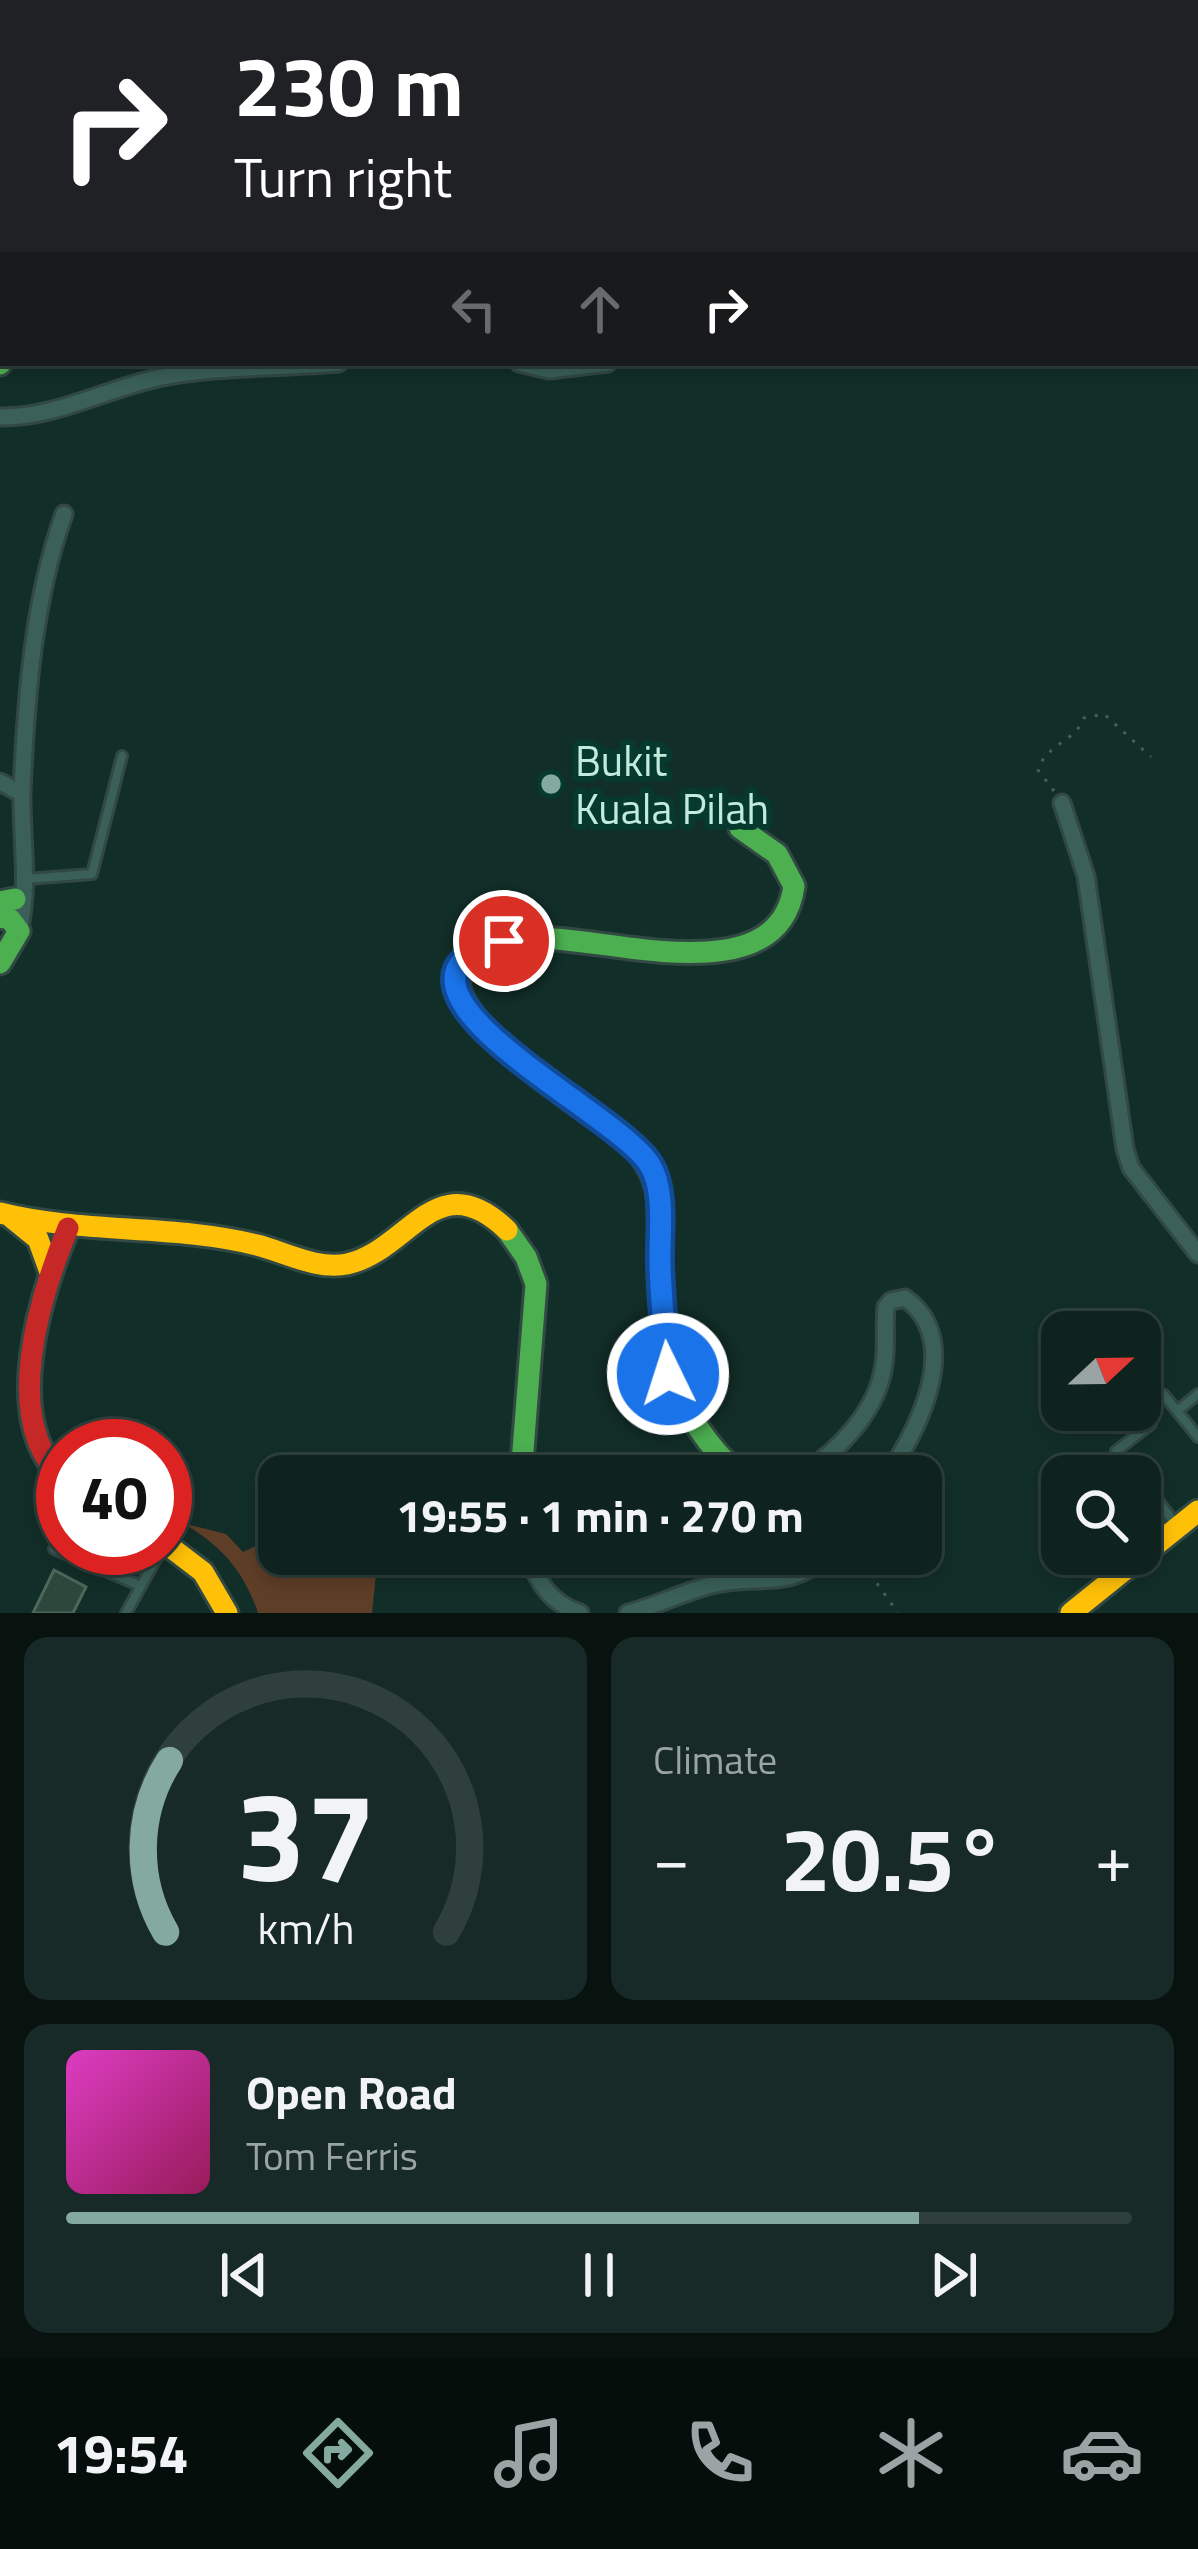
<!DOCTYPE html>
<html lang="en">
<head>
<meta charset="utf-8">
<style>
	:root { --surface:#0e221e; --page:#172a27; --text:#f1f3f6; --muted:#9ba4a4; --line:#2e3f3c; --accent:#84a99e }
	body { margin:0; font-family:"Titillium Web",sans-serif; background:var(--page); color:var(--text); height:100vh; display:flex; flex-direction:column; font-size:45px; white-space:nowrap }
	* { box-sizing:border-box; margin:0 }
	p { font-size:39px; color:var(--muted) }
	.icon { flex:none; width:66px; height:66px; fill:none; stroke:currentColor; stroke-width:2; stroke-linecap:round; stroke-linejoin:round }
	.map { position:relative; height:1613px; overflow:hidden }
	.side { display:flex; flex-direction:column; gap:24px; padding:24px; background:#081310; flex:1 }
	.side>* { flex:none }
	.guide { position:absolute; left:0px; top:0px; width:1200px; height:366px; box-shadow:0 6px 18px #0003,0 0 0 3px var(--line); background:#202124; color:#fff; overflow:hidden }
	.needle { width:78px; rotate:68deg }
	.buttons { position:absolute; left:1041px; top:1311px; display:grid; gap:24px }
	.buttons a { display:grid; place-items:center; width:120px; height:120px; border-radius:24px; background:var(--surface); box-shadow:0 6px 18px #0003,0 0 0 3px var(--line); font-size:60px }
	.speed { position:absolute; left:36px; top:1419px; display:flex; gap:24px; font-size:60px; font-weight:700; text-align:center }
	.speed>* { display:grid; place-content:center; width:156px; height:156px; border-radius:50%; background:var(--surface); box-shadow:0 6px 18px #0003,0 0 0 3px var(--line); line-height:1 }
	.speed .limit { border:18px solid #d22; background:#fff; color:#111 }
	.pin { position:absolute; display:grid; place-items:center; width:102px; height:102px; color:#fff; margin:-51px; border:6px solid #fff; border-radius:50%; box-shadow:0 3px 12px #0007 }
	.me { position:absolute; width:132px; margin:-66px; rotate:356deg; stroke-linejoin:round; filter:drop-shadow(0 0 9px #0008) }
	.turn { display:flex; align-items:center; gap:42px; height:252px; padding:0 36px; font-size:54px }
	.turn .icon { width:156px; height:156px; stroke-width:2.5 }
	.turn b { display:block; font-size:84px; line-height:102px }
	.lanes { display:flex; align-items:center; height:114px; padding:0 36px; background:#0003; justify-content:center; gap:60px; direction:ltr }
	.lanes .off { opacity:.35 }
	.big { font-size:90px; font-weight:700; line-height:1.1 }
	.side .widget { flex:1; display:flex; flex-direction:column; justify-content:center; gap:18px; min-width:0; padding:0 42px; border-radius:24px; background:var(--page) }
	.side .dial { align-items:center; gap:0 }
	.dial svg { height:312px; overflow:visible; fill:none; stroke:var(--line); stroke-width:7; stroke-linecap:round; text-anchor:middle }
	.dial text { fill:var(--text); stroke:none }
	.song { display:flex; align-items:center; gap:36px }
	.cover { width:144px; height:144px; border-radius:18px; background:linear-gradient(135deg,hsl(310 70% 55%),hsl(330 70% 35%)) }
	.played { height:12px; border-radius:6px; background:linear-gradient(90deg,var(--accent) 80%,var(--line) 80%) }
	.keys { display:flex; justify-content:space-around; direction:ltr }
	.heat { display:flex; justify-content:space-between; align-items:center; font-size:66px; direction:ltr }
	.side .tiles { flex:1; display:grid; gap:24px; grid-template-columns:1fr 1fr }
	.widget:last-child { grid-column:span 2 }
	.trip { position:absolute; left:258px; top:1455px; width:684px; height:120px; border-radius:24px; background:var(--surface); box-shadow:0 6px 18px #0003,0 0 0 3px var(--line); font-weight:700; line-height:120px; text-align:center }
	.tab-bar { display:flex; height:192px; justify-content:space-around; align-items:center; background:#060e0c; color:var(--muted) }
	.tab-bar .icon { width:84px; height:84px }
	.tab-bar .current { color:var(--accent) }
	.tab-bar b { font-size:54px; color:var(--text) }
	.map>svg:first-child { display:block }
</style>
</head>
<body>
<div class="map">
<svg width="1198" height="1613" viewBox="0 0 1198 1613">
	<rect width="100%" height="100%" fill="#122e28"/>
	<!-- green -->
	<path fill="#5e3e26" d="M182,1523L226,1534L243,1552L277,1536L279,1554H378L372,1613H258C244,1571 220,1544 182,1523Z"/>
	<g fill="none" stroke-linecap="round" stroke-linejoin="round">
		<!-- river -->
		<path stroke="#8d546d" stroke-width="24" d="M907,0L908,3
			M1197,224H1198"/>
	</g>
	<!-- building -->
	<path fill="#2d473c" stroke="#4d675b" stroke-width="3" d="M54,1570L86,1587L73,1613H33Z"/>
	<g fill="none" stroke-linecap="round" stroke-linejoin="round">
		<!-- lane casing -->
		<g stroke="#324943" stroke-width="14">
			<path id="lane" d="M0,265L3,262
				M27,879L92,874L122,756
				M1164,1395L1198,1437
				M1177,1411L1198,1394
				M1121,1476L1114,1468L1116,1451L1151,1424
				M1140,1490L1156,1498L1177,1526
				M1140,1512L1156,1498
				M54,1549L141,1586
				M126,1613L162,1548"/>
		</g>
		<!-- street casing -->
		<g stroke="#324943" stroke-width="21">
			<path id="street" d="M370,3L376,0
				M0,155L3,158
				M519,363L549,370L608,363
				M0,417C53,418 102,391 153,379C209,366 281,368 339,363
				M0,782L22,794
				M1062,803L1086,876L1125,1149L1131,1168L1198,1254
				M19,931C30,884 21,838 22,791C26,699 33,601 64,514
				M799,1476C838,1452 878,1411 884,1364C887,1345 884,1326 886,1307L891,1301L905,1298C965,1341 917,1431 887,1476
				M527,1554C538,1582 550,1603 580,1613
				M628,1613C656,1606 683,1592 711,1585C759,1573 788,1592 830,1554"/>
		</g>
		<!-- fast casing -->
		<g stroke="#324943" stroke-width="27">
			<path id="fast" d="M175,3L176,0
				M0,364L3,346
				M740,828L777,854L794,886C779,996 604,936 535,938C509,939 485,946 464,961C462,970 457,980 459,988C471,1038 589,1111 631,1144C666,1181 659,1209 659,1257C661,1349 669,1411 740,1476
				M0,902L15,899
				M0,917L10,919L19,931L0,963
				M507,1230L526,1257L536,1284L521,1476"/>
		</g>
		<!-- slow casing -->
		<g stroke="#324943" stroke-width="27">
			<path id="slow" d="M0,1213C84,1234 173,1224 257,1245C285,1252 316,1270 347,1264C410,1250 436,1162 507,1230
				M11,1217L38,1239L50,1272
				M165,1543L203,1572L227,1613
				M1071,1613L1198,1511"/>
		</g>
		<!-- jam casing -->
		<g stroke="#324943" stroke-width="27">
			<path id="jam" d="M63,1478C0,1421 40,1296 68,1228"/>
		</g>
		<!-- path -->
		<path stroke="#43615b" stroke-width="3" stroke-dasharray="3 9" stroke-linecap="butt" d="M1054,791L1038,770C1045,745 1075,742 1084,718L1104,714L1151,757
			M856,1554L898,1613"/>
		<!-- lane -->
		<use href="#lane" stroke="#3a6059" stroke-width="8"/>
		<!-- street -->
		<use href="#street" stroke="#3a6059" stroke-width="15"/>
		<!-- fast -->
		<use href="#fast" stroke="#4caf50" stroke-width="21"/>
		<!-- slow -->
		<use href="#slow" stroke="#ffc107" stroke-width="21"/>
		<!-- jam -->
		<use href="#jam" stroke="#c62828" stroke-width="21"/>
	</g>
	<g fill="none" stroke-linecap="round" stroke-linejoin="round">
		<!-- route casing -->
		<g stroke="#114b97" stroke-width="30">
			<path id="route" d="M504,941C489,946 464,953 457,969C433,1026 622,1119 650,1165C666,1191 659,1235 660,1264C661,1301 665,1338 668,1374"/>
		</g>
		<!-- route -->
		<use href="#route" stroke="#1a73e8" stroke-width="21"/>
	</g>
	<!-- markers -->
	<circle fill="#84a99e" stroke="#063a2e" stroke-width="4.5" cx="551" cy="784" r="12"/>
	<g text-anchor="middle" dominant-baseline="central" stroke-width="12" stroke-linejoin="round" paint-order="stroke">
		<!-- poi labels -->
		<g font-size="42" fill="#c2ebde" stroke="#063a2e" text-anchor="start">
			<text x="575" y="760">Bukit<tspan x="575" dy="48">Kuala Pilah</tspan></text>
		</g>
	</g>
</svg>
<div class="buttons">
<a><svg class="needle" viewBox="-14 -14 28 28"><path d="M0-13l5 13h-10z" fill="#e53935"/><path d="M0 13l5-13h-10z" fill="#9ba4a4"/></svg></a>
<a><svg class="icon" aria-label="search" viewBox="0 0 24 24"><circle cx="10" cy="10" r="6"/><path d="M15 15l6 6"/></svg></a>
</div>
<div class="speed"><div class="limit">40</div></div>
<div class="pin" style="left:504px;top:941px;background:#d93025"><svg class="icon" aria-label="arrive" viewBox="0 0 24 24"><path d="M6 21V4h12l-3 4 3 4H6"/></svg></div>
<svg class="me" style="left:668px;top:1374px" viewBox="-20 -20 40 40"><circle r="17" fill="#1a73e8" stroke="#fff" stroke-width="3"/><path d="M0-11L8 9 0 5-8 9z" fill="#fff"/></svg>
<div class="trip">19:55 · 1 min · 270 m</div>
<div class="guide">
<div class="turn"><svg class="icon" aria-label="right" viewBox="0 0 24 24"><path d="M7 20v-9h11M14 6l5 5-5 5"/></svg><div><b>230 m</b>Turn right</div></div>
<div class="lanes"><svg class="icon off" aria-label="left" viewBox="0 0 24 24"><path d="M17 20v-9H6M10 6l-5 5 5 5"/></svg><svg class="icon off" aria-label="ahead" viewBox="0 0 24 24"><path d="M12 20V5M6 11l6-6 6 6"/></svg><svg class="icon" aria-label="right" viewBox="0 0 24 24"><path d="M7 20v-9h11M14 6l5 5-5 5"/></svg></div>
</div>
</div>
<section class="side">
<div class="tiles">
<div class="widget dial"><svg viewBox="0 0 100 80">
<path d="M14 69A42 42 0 1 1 86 69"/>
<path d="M14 69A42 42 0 0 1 15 25" stroke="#84a99e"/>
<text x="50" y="56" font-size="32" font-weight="700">37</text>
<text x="50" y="72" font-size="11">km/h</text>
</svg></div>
<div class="widget"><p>Climate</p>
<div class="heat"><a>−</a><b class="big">20.5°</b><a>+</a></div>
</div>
<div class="widget">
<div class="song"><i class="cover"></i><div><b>Open Road</b><p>Tom Ferris</p></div></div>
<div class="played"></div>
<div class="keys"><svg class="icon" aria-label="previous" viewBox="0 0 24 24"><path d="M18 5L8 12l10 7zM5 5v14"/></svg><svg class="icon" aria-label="pause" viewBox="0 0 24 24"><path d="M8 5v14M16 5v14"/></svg><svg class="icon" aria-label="next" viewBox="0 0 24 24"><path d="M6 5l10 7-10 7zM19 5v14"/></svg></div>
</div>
</div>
</section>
<nav class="tab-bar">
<b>19:54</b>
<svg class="icon current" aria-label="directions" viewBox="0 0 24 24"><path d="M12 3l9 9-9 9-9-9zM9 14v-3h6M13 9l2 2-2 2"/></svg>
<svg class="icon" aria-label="music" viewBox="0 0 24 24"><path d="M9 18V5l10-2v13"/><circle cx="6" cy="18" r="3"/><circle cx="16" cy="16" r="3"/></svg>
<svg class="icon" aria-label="phone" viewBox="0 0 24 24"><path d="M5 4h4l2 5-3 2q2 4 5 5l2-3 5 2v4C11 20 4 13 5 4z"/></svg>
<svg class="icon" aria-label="climate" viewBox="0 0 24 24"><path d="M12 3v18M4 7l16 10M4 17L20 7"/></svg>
<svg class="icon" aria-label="car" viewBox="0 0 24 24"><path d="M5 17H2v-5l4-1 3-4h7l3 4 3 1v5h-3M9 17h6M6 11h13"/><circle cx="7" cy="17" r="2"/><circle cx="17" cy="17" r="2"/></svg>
</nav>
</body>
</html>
